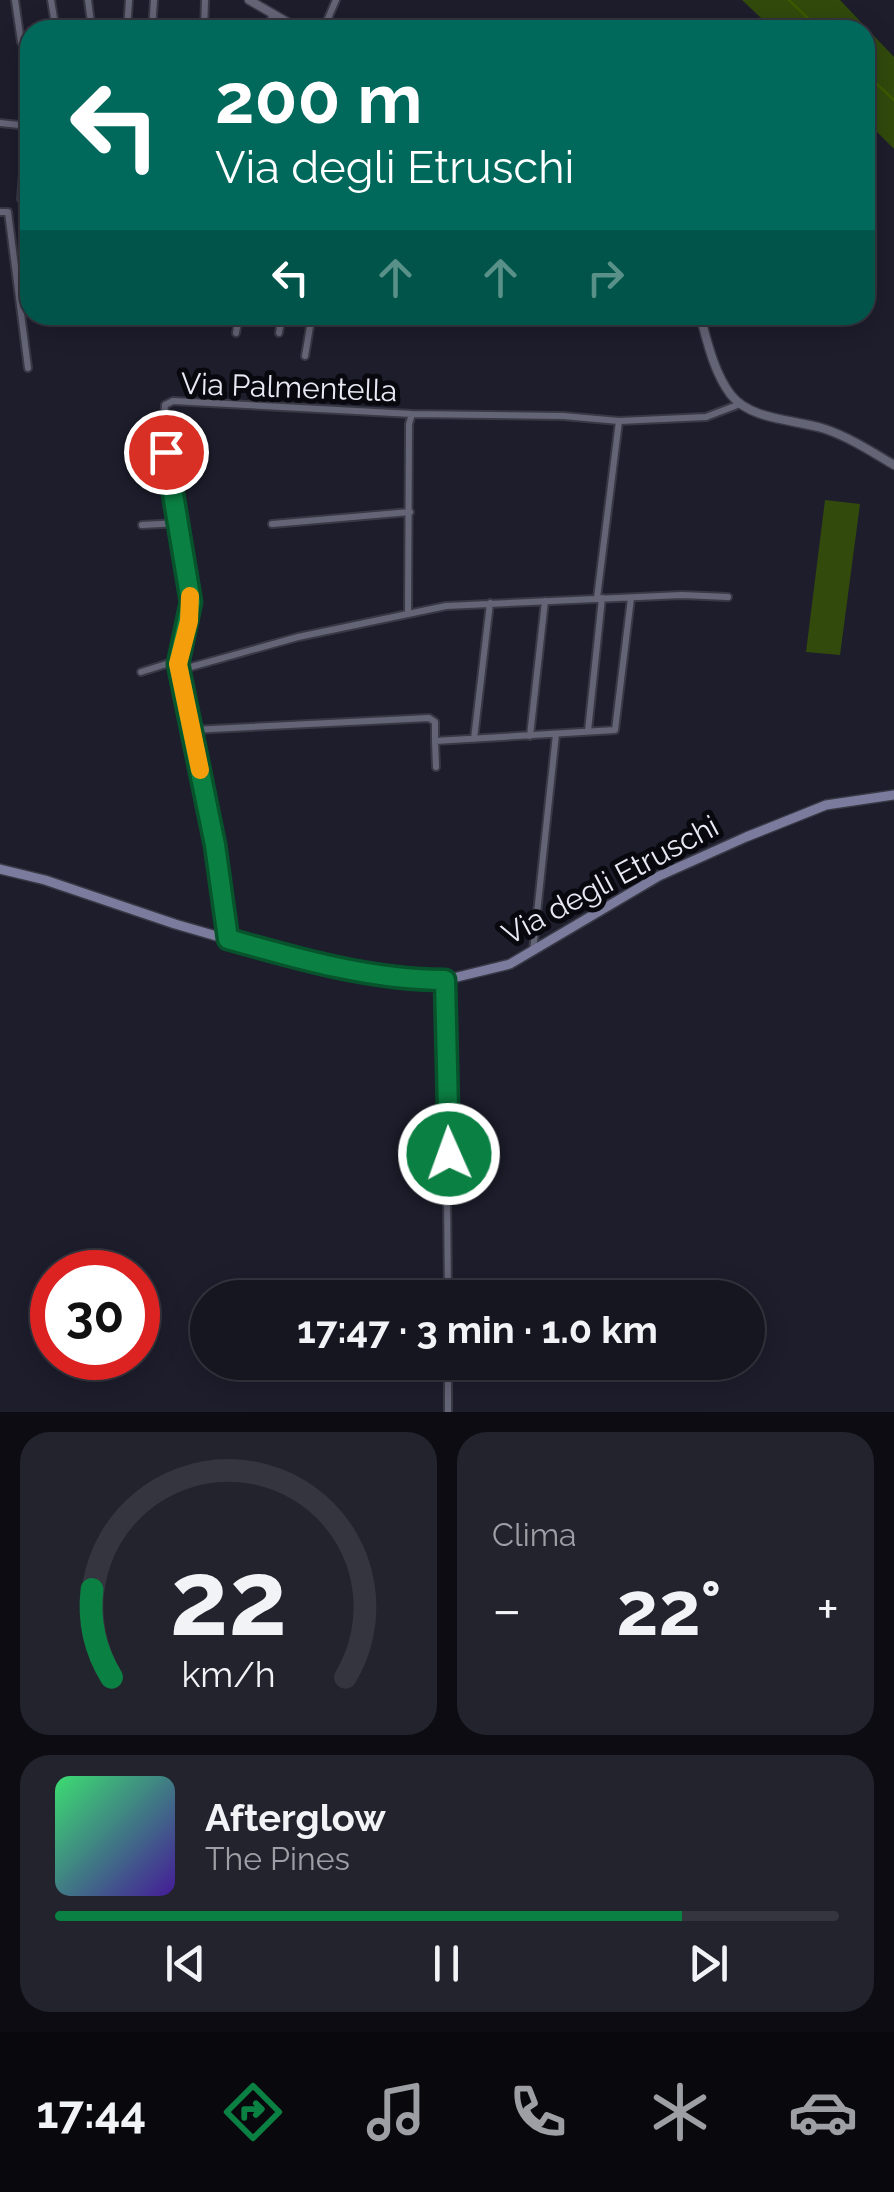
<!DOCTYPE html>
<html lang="it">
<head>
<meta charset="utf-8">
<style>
	:root { --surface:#161621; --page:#23232e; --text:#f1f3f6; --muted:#9e9fa5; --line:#35353f; --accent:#0b8043 }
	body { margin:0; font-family:Raleway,sans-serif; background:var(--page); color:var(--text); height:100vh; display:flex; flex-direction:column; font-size:38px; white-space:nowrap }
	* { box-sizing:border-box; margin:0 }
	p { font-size:32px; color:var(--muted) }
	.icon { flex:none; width:55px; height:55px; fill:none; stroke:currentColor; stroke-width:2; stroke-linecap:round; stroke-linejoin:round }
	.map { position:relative; height:1412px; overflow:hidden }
	.details { display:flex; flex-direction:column; gap:20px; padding:20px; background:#0c0c12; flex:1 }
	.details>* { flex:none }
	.banner { position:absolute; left:20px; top:20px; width:855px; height:305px; border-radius:30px; box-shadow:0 5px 25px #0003,0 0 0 2px var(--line); background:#00695c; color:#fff; overflow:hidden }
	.speed { position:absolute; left:30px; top:1250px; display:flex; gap:20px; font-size:50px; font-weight:700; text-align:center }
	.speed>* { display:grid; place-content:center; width:130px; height:130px; border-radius:50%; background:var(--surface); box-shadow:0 5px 25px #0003,0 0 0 2px var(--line); line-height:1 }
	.speed .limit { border:15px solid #d22; background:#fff; color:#111 }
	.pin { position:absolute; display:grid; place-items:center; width:85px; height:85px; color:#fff; margin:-42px; border:5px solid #fff; border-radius:50%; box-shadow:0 2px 10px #0007 }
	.me { position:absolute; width:110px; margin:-55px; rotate:358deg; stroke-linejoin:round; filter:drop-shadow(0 0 8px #0008) }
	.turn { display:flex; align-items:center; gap:35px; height:210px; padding:0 30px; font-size:45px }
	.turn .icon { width:130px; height:130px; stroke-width:2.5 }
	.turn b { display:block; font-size:70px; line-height:85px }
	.lanes { display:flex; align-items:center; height:95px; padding:0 30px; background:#0003; justify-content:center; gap:50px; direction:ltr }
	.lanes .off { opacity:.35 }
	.big { font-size:75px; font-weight:700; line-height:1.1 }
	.details .card { flex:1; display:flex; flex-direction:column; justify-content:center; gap:15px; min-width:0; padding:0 35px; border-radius:30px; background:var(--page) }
	.details .dial { align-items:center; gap:0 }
	.dial svg { height:260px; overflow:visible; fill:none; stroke:var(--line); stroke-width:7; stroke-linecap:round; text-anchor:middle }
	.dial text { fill:var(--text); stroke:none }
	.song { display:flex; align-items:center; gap:30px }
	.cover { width:120px; height:120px; border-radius:15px; background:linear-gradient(135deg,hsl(140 70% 55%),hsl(260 70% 35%)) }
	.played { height:10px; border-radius:5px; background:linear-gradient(90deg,var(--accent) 80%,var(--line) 80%) }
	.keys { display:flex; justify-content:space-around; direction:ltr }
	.heat { display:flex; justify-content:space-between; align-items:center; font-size:55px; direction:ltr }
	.details .tiles { flex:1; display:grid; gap:20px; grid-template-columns:1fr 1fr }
	.card:last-child { grid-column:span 2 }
	.trip { position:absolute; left:190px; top:1280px; width:575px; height:100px; border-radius:50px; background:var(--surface); box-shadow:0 5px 25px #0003,0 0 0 2px var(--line); font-weight:700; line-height:100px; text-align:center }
	.tab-bar { display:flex; height:160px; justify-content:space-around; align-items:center; background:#09090d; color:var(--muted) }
	.tab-bar .icon { width:70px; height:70px }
	.tab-bar .current { color:var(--accent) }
	.tab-bar b { font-size:45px; color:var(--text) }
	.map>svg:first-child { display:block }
</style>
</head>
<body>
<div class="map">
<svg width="894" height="1412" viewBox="0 0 894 1412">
	<rect width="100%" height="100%" fill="#1d1d2c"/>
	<!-- green -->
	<path fill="#324a0c" d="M742,0H840L894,57V149L869,124L872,121L865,114V30H774Z
		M825,500L860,504L840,655L806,652Z"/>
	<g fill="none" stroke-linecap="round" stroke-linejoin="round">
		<!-- stream -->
		<path stroke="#3c5a02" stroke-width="2.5" d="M789,0L820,30
			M865,73L894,100"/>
		<!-- minor casing -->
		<g stroke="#383945" stroke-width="10">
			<path id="minor" d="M15,0L21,42
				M51,0L56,30
				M88,0L91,23
				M127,30L129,0
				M152,30L154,0
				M204,30L205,0
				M269,30L272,15
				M323,30L336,0
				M0,123L29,126
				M27,126L21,199L30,200
				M0,212H8L28,368
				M236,333L239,315
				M279,333L282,315
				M305,356L312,315
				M272,524L410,512
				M142,525L179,523
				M597,598L619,421
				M408,614L409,424L412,414
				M180,670L298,637L446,606L682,595L728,597
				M141,672L179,660
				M192,730L429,718L435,722V741L615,730L631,598
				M588,731L602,598
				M530,736L545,601
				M474,739L490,603
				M435,741L436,767
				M228,939L215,845L178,664L191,603L163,431L165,405L173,401L412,414L563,416L619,421L706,417L740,404
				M533,951L556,734
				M445,980L448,1298
				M448,1362V1412"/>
		</g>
		<!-- tertiary casing -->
		<g stroke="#383945" stroke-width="11">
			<path id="tertiary" d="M249,0L301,30
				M700,315C707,341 714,373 731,395C752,421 795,419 825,429C849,437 872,452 894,465"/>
		</g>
		<!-- secondary casing -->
		<g stroke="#383945" stroke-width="12">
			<path id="secondary" d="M0,869L45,880L175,924L292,958L392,976L445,980L510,964L659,876L746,837L826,805L894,795"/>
		</g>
		<!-- minor -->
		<use href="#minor" stroke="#646477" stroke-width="6"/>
		<!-- tertiary -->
		<use href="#tertiary" stroke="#646477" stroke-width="8"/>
		<!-- secondary -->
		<use href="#secondary" stroke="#7b7b9e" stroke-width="9"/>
	</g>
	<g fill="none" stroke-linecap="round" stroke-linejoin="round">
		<!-- route casing -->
		<g stroke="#07532c" stroke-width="25">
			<path id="route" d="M166,452L191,602L178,664L215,845L228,939C298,959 372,980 445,980L449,1154"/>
		</g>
		<!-- route -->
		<use href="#route" stroke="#0b8043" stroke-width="18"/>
		<!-- slow -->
		<path stroke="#f59e0b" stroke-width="18" d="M190,596L189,621L178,664L200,770"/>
	</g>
	<g text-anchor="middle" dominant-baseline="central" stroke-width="10" stroke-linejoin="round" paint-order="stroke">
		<!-- street labels -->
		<g font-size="30" fill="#e8e9f4" stroke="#08080e">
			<text transform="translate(289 387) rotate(2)">Via Palmentella</text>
			<text transform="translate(610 880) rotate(-28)">Via degli Etruschi</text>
		</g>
	</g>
</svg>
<div class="speed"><div class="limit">30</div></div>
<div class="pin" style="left:166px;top:452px;background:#d93025"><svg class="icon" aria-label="arrive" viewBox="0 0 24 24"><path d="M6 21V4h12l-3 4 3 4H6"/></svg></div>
<svg class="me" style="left:449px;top:1154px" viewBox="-20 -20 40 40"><circle r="17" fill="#0b8043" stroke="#fff" stroke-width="3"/><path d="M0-11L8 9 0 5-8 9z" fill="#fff"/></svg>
<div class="trip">17:47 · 3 min · 1.0 km</div>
<div class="banner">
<div class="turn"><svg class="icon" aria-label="left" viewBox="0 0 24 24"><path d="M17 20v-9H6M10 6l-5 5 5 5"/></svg><div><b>200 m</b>Via degli Etruschi</div></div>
<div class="lanes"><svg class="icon" aria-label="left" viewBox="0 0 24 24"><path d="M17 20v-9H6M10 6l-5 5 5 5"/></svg><svg class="icon off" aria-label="ahead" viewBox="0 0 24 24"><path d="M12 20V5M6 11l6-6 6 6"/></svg><svg class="icon off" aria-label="ahead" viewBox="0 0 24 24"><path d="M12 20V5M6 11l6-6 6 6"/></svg><svg class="icon off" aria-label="right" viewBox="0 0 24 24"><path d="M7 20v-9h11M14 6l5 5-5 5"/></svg></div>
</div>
</div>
<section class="details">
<div class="tiles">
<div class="card dial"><svg viewBox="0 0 100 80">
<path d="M14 69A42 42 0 1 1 86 69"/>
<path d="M14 69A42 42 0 0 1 8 42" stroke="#0b8043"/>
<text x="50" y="56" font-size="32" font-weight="700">22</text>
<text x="50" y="72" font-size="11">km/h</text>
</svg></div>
<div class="card"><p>Clima</p>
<div class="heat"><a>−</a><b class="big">22°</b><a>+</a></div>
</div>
<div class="card">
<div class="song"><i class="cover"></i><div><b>Afterglow</b><p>The Pines</p></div></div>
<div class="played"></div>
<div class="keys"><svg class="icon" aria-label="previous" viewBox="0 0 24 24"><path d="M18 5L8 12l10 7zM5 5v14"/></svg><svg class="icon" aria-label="pause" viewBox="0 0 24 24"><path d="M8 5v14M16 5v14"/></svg><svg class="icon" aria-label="next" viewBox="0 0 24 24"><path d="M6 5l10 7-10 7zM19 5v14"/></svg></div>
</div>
</div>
</section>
<nav class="tab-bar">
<b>17:44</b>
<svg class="icon current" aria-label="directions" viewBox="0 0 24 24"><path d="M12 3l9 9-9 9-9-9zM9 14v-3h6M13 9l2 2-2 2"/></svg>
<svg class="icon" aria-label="music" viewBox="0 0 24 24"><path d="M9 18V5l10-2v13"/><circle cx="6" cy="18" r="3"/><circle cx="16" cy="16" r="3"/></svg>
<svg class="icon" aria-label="phone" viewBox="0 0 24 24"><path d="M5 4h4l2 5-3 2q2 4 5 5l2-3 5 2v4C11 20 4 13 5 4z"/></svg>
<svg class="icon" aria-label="climate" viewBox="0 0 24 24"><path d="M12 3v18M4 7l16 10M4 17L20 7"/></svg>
<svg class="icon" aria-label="car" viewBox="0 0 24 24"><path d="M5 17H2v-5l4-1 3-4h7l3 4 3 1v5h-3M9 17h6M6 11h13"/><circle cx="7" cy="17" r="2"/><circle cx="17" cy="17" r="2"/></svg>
</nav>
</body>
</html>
